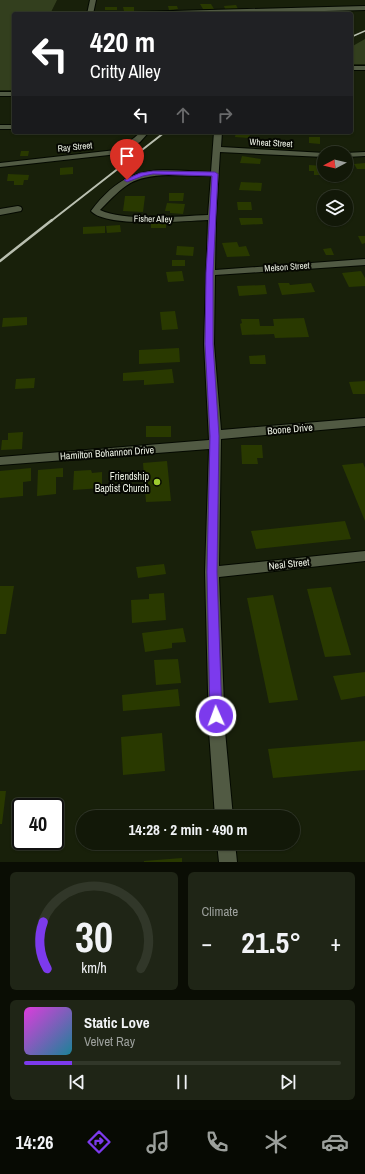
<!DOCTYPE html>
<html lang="en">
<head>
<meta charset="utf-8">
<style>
	:root { --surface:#121808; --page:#1f2516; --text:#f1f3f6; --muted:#9ca09c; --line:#313729; --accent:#7c3aed }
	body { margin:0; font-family:"Archivo Narrow",sans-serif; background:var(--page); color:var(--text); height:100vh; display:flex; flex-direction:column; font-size:15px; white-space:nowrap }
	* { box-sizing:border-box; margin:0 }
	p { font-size:13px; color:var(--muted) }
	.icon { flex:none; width:22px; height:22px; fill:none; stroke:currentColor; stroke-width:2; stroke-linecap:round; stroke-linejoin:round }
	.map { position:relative; height:862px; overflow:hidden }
	.drawer { display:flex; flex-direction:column; gap:10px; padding:10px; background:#0a0d04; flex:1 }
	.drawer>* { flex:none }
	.hud { position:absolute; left:12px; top:12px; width:341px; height:122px; border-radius:4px; box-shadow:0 1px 3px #0004,0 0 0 1px var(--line); background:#202124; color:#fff; overflow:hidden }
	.needle { width:26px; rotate:263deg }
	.tools { position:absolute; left:317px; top:146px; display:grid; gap:8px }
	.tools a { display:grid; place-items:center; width:36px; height:36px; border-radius:50%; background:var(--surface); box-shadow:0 1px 3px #0004,0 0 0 1px var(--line); font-size:20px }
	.speed { position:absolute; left:12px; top:798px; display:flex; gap:8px; font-size:20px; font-weight:700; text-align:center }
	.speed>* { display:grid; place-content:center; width:52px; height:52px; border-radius:50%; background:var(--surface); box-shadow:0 1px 3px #0004,0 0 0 1px var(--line); line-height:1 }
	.speed .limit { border:2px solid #111; border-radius:6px; background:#fff; color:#111 }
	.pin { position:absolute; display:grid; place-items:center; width:34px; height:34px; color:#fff; margin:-41px -17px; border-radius:50% 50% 50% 0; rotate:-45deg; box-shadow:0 0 4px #0007 }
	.pin .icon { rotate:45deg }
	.me { position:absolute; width:44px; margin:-22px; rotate:358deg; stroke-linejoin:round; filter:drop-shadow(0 0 3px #0008) }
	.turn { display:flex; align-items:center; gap:14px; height:84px; padding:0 12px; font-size:18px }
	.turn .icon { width:52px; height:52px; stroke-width:2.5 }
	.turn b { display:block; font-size:28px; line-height:34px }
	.lanes { display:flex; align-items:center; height:38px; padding:0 12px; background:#0003; justify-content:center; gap:20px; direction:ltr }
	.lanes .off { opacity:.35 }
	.big { font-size:30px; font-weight:700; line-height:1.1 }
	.drawer .tile { flex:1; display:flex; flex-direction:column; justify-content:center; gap:6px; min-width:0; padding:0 14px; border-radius:6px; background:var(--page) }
	.drawer .dial { align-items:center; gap:0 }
	.dial svg { height:104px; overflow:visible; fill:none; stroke:var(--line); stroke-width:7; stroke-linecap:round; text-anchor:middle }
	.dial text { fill:var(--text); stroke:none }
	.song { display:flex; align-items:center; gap:12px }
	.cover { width:48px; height:48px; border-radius:6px; background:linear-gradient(135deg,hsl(300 70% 55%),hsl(190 70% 35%)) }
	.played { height:4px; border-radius:2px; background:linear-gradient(90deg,var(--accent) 15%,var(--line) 15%) }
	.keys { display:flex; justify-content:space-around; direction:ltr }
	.heat { display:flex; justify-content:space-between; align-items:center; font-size:22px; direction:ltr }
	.drawer .tiles { flex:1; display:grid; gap:10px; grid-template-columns:1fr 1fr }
	.tile:last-child { grid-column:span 2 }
	.trip { position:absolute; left:76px; top:810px; width:224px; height:40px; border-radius:20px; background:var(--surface); box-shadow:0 1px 3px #0004,0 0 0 1px var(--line); font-weight:700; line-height:40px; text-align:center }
	.menu { display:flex; height:64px; justify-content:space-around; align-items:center; background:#070a03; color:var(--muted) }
	.menu .icon { width:28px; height:28px }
	.menu .current { color:var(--accent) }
	.menu b { font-size:18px; color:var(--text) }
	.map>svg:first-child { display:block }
</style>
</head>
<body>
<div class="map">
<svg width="365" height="862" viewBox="0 0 365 862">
	<rect width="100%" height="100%" fill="#18200a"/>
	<!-- green -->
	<path fill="#333f1e" d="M0,0H57L50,14H14V90H0Z
		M365,39V64H351V47Z"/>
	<!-- building -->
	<path fill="#293900" d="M200,4H211L214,9H203Z
		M236,5L238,9H225L224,6Z
		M168,6H177L178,9L169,10Z
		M105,7H117V10H105Z
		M123,7H134V11H124Z
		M236,132H251L249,138L235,137Z
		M309,137H320V144L309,143Z
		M81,143V150H71V144Z
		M21,151H29L28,156H20Z
		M242,156L261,159L260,164L240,163Z
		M365,163V169H357L354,164Z
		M309,165L324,166V175H314V171H309Z
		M73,167V174L60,175V168Z
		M8,174L29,175L28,180H24L23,185H14V181H7Z
		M241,182L262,183L261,191L239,190Z
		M169,193H184L183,201H169Z
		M125,196H145L143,212L123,211Z
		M237,202H251L252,210H238Z
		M167,203L185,204L183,214L170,213V211H165Z
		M239,218H262L263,224L241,225Z
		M166,222V228H151V223Z
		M120,225L121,232L107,233L106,226Z
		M105,226V233L83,234V227Z
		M358,236H365V243L362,244Z
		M237,242L239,247L246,246L250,256L227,257L222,243Z
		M177,246L194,247L193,256L176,255Z
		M331,248L334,255H326L323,249Z
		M172,260H185V266H172Z
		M182,271L184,281L168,282L166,272Z
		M361,271L365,278V286L349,287L342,273Z
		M278,283H289L290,285L311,283L315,292L282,295Z
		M265,285L267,294L239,296L237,286Z
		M175,311L178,329L162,330L160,312Z
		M27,317V325L2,327L3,318Z
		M304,318L309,337L275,338L274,334L242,335L240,324L242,323L241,319H259L260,326H274L273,319Z
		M179,348L180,362L139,364V350Z
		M265,355L266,364H250L249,356Z
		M172,369L174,383L144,385V380L123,381V373Z
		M35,378L34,388L15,389L16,379Z
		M365,381V394H353L349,382Z
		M146,426H171V437H146Z
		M23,432L22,449L1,450L2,440H8V433Z
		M241,445H262L263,458H257L258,464H242Z
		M167,461L171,501L146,502L143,463Z
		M363,463L365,468V521L342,465Z
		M31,468V481L23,482V496L0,498V471Z
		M63,468V477H56V494L37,496L38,470Z
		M91,470L92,473L102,472V488L73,490L74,471Z
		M345,521L351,539L256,549L251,531Z
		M164,564L166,574L138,578L136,567Z
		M0,586H14L6,634H0Z
		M331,587L351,655L325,657L307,589Z
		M164,593L166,620L132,623L131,600L149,599V594Z
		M273,595L298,700L269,703L247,598Z
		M183,628L186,642L172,643V648L145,652L142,633Z
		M178,659L181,683L156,685L154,660Z
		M365,672V696L341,700L333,676Z
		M178,689L180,706L123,711L122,695Z
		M162,733L165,771L123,775L121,737Z
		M365,741V770L273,778L268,749Z
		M0,791H6L2,824H0Z
		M182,858V862H144V861Z"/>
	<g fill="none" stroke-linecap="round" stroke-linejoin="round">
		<!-- minor casing -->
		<g stroke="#040900" stroke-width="2">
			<path id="minor" d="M90,0H96L93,14H87Z
				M365,6V10L197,14H133L136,12Z
				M351,66H365V70H351Z
				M0,92H14V96H0Z
				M0,125H14V129H0Z
				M141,132H149L140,142L118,154L0,167V163L116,150L134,138Z
				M214,132H222L221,147L325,153L324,157L220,152L216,217L215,270L365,259V265L215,275L214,344L221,430L365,418V426L221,439L219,566L365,551V561L219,577L225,731L233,817H215L209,731L205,572L209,449L0,465V457L209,440L204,344L208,220C184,221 106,228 91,211C128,162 156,170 211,172ZM169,175L211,176L208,215C181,216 124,222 100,210C125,185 131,176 169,175Z
				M365,152V156L346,157L345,153Z
				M18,206L21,207L22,209L21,211L0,215V209Z
				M217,843H235L237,862H219Z"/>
		</g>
		<!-- minor -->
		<use href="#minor" fill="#515a43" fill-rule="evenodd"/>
		<!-- rail-far2 -->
		<path stroke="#b9bfb0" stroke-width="1.5" d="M351,37L365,31"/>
		<!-- rail-far1 -->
		<path stroke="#b9bfb0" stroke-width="2" d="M51,221L165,132"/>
		<!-- rail -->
		<path stroke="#b9bfb0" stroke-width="2.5" d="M0,261L52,220"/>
	</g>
	<!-- route -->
	<path fill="#7c3aed" stroke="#51269a" d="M153,171L215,172L218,174L213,273V344L219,436L217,572L222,716L221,720L216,721L212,720L210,716L207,572L210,436L205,344L206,273L212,176L153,174L143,176L127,182L124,180L140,173Z"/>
	<!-- markers -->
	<circle fill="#9dca2f" stroke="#060802" stroke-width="1.5" cx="157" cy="482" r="4"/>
	<g text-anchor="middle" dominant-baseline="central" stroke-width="4" stroke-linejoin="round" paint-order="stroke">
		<!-- far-street labels -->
		<g font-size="9" fill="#edf2e5" stroke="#060802">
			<text transform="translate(271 143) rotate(3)">Wheat Street</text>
			<text transform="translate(75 147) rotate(-6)">Ray Street</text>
			<text transform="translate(153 219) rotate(1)">Fisher Alley</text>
			<text transform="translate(287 267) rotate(-4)">Melson Street</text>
		</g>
		<!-- street labels -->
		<g font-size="10" fill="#edf2e5" stroke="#060802">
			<text transform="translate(290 429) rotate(-5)">Boone Drive</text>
			<text transform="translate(107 453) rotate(-4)">Hamilton Bohannon Drive</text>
			<text transform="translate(289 564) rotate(-6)">Neal Street</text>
		</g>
		<!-- poi labels -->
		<g font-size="10" fill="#edf2e5" stroke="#060802" text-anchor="end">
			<text x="149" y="476">Friendship<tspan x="149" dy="12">Baptist Church</tspan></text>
		</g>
	</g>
</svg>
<div class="tools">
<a><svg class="needle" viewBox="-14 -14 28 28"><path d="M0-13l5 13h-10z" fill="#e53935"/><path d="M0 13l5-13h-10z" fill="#9ca09c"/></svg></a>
<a><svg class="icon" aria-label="layers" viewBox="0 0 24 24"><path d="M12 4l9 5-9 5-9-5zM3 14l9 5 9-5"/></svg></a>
</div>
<div class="speed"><div class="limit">40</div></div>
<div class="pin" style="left:127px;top:180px;background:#d93025"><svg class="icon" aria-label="arrive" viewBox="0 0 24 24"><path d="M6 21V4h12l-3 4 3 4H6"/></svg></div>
<svg class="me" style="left:216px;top:716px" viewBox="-20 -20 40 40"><circle r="17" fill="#7c3aed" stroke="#fff" stroke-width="3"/><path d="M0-11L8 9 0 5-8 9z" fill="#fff"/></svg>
<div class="trip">14:28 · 2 min · 490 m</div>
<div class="hud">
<div class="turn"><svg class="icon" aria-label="left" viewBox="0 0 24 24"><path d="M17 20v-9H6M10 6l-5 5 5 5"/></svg><div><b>420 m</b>Critty Alley</div></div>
<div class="lanes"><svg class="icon" aria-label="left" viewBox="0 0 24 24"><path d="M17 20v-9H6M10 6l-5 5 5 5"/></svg><svg class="icon off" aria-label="ahead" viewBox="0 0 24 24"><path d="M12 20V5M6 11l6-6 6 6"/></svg><svg class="icon off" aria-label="right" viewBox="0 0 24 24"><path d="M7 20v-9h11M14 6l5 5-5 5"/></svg></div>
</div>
</div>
<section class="drawer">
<div class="tiles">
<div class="tile dial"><svg viewBox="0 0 100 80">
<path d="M14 69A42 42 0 1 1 86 69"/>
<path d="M14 69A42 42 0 0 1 11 33" stroke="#7c3aed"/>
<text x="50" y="56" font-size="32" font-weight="700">30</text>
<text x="50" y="72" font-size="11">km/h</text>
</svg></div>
<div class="tile"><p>Climate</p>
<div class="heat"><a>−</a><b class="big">21.5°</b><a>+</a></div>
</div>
<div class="tile">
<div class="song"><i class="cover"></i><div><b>Static Love</b><p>Velvet Ray</p></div></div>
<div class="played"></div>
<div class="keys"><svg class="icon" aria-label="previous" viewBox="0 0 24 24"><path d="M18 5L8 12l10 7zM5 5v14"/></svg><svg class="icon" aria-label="pause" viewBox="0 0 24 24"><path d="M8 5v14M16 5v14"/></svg><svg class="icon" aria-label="next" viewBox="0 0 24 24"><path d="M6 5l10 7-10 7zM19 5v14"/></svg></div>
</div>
</div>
</section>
<nav class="menu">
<b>14:26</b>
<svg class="icon current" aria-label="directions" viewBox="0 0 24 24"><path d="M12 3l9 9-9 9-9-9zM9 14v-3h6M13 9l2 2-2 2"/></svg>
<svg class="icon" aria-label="music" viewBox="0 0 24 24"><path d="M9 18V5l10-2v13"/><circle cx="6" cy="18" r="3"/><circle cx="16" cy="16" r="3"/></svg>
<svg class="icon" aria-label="phone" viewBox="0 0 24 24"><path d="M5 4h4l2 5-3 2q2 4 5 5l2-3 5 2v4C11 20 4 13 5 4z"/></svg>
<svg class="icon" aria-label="climate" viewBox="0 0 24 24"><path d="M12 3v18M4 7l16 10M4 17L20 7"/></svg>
<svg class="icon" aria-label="car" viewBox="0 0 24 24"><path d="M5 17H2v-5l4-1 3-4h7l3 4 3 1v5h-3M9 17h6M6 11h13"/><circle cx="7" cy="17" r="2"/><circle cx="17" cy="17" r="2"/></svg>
</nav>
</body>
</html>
